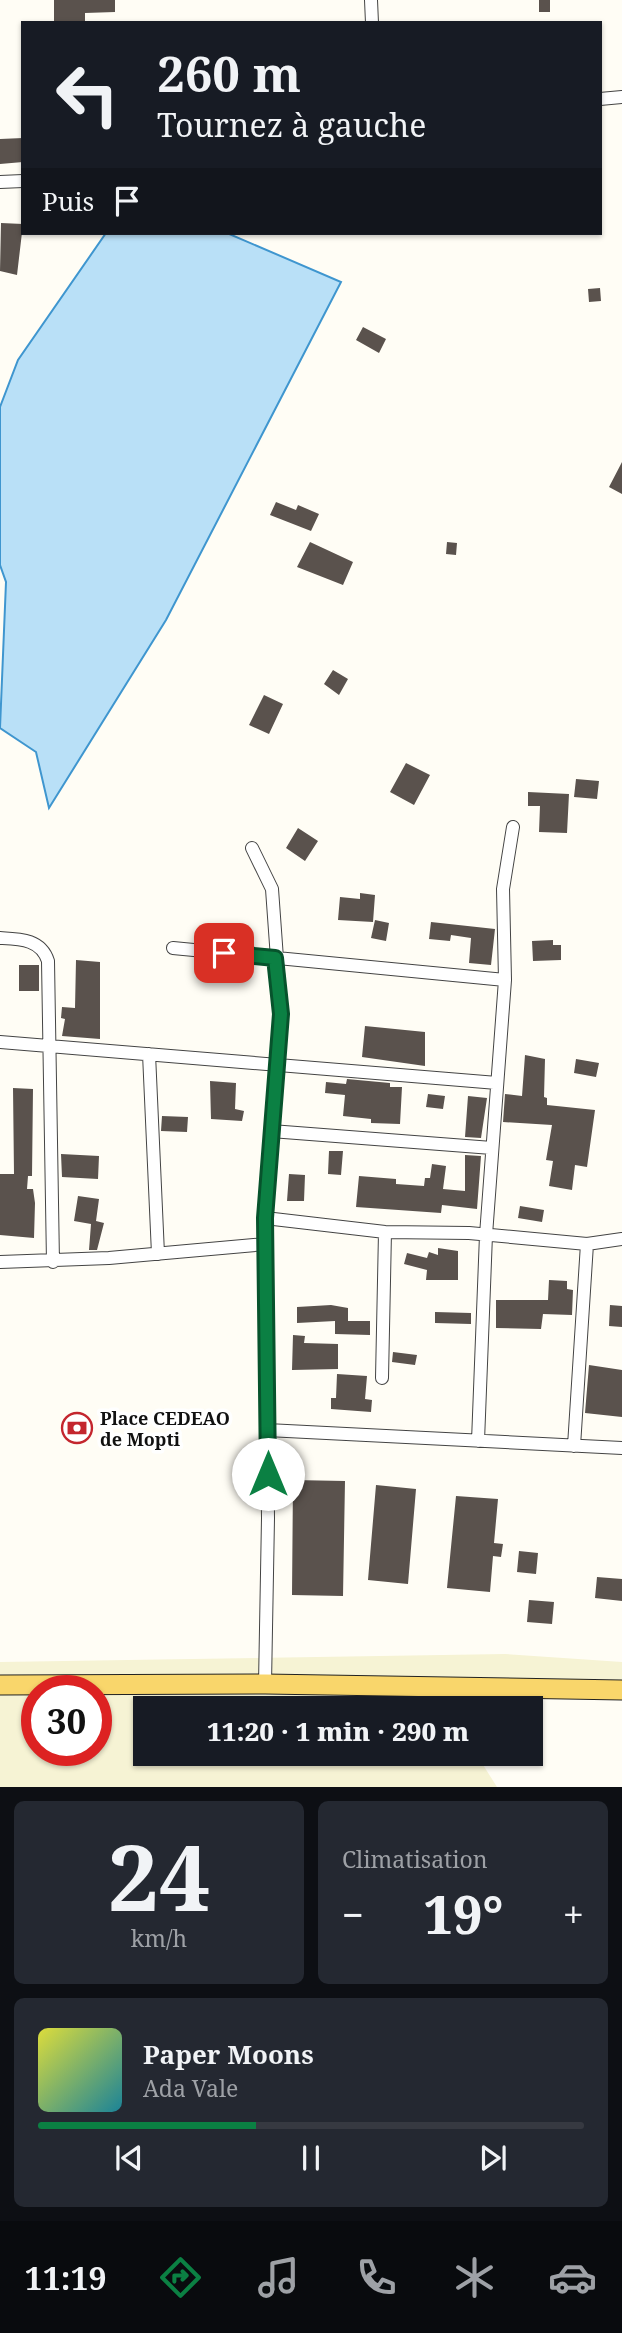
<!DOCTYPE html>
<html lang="fr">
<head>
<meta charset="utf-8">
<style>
	:root { --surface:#171b24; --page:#242831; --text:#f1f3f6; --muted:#9ea1a6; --line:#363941; --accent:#0b8043 }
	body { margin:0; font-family:"Noto Serif",serif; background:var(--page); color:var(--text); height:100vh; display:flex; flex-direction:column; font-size:26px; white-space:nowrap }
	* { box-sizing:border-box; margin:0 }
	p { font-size:23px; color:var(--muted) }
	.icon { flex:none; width:38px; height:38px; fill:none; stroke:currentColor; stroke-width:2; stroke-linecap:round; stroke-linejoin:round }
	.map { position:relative; height:1787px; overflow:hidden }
	.panel { display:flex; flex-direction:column; gap:14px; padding:14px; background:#0d0f14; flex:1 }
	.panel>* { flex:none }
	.banner { position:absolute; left:21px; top:21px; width:581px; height:214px; border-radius:0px; box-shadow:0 2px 5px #0004; background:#171b24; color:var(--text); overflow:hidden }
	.speed { position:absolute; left:21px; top:1675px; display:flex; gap:14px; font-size:35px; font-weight:700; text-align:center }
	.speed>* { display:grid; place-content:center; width:91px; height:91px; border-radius:50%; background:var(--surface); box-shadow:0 2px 5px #0004; line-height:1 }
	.speed .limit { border:10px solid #d22; background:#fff; color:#111 }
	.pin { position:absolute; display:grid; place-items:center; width:60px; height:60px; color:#fff; margin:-30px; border-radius:14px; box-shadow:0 4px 10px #0006 }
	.me { position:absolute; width:77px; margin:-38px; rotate:0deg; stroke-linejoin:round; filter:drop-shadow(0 0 5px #0008) }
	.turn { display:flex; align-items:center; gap:24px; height:147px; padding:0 21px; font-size:32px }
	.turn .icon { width:91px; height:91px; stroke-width:2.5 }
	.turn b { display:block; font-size:49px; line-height:60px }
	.then { display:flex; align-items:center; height:66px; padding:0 21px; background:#0003; gap:14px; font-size:26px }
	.big { font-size:52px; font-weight:800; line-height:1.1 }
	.panel .tile { flex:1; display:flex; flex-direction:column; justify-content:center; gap:10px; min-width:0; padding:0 24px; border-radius:10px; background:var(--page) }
	.panel .dial { align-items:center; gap:0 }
	.dial b { font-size:91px; line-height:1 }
	.song { display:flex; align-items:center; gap:21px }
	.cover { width:84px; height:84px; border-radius:10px; background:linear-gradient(135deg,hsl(60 70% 55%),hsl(190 70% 35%)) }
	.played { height:7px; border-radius:4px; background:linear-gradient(90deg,var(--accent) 40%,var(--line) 40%) }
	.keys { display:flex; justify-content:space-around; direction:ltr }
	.heat { display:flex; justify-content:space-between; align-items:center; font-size:38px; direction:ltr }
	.panel .tiles { flex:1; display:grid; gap:14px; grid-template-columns:1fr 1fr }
	.tile:last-child { grid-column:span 2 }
	.trip { position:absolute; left:133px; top:1696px; width:410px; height:70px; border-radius:0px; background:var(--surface); box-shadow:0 2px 5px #0004; font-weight:800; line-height:70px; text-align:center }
	.tabs { display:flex; height:112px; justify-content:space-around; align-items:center; background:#090b0e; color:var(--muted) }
	.tabs .icon { width:49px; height:49px }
	.tabs .selected { color:var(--accent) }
	.tabs b { font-size:32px; color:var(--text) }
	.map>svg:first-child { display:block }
</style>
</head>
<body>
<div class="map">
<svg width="622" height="1787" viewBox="0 0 622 1787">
	<rect width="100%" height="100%" fill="#fffdf5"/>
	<!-- farmland -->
	<path fill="#f6f3d4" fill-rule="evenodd" d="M505,1654L622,1662V1698L222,1697L220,1708H145V1754H391L480,1760L497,1787H0V1662ZM37,1690H96V1750H37Z"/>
	<!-- water -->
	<path fill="#b9e0f7" stroke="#3f96cf" stroke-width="2" d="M106,233H227L341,282L166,620L49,808L36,752L0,728L6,582L0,565V407L18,360Z"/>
	<!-- building -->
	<path fill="#5a524d" d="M54,0H115V12L85,13V23H54Z
		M539,0H550V12H539Z
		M23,138V162L0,164V139Z
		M1,223L23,224L17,275L0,271Z
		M600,288L601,301L589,302L588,289Z
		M363,327L386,339L379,353L356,340Z
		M622,462V494L609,487Z
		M276,502L296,510L298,505L319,514L311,531L270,515Z
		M310,542L353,562L343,585L297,567Z
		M447,542L457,543L456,555L446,554Z
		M333,670L348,679L339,695L324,684Z
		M264,695L283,704L269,734L249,725Z
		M406,763L430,775L414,805L390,792Z
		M576,779L599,781L597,799L574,797Z
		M528,792L569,794L567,833L539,832L540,806H528Z
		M298,828L318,841L305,861L286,848Z
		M360,893L375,895L373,922L338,920L340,897L360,899Z
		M375,920L389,923L386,941L371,938Z
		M431,922L495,929L491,965L469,963L471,938L451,935L450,941L429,939Z
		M553,940V945H561V960L533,961L532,941Z
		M76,960L100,962V1039L62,1036L65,1019L61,1018L62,1007L75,1008Z
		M19,965H39V991H19Z
		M365,1026L425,1032V1066L362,1057Z
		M525,1055L545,1059L544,1097L547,1098V1105L595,1110L587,1167L575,1165L572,1190L549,1186L553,1161L546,1160L552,1125L503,1122L505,1094L522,1096Z
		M576,1059L599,1063L596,1077L574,1073Z
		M347,1079L390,1083V1087H402L400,1124L371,1123V1119L343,1116L345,1095L325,1093L326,1082L346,1084Z
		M210,1081L236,1083L235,1109L244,1111L242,1121L211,1119Z
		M13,1088L33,1089L32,1176H28L27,1189H33L35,1203L34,1238L0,1235V1174H14Z
		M428,1094L445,1096L443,1109L426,1107Z
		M468,1096L487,1098L481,1138L465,1137Z
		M162,1116L188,1117L187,1132L161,1131Z
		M329,1151H343L341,1175L328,1174Z
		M61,1154L99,1156L98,1179L62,1177Z
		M465,1155L481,1156L477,1209L442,1205L441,1213L356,1207L359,1176L396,1179V1184L424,1186L425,1178H430L432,1164L446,1166L443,1189L465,1191Z
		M289,1174L305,1175L304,1201H287Z
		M78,1196L99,1199L96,1221L104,1223L97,1250H89L91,1224L74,1221Z
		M520,1206L544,1210L542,1222L518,1218Z
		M438,1248L458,1251V1280H426L427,1270L404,1264L407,1253L427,1258L429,1252L438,1255Z
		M549,1280L567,1281V1289L573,1290L572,1315L543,1314L541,1329L496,1328V1300H548Z
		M331,1305L348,1308V1321H370V1335L335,1334V1321L297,1323V1307Z
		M610,1305L622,1306V1327L609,1326Z
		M435,1312L471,1313V1324L435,1323Z
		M293,1335L305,1336L304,1343L338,1344V1369L292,1370Z
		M393,1352L417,1355L415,1365L392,1362Z
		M589,1365L622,1370V1417L585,1413Z
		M337,1374L367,1376L365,1399L372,1400L371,1412L331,1409V1398H336Z
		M293,1480L345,1481L343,1596L292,1595Z
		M376,1485L416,1489L408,1584L368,1580Z
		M456,1496L498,1499L494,1543L503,1544L501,1557L493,1556L490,1592L447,1588Z
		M519,1551L538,1553L536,1574L517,1572Z
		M597,1577L622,1579V1601L595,1598Z
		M529,1600L554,1602L552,1624L527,1622Z"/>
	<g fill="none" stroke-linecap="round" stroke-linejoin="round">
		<!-- minor casing -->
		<g stroke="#444" stroke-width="14">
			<path id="minor" d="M371,0L372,23
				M600,99L622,97
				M0,182L23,181
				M252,848L272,889L281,1014L265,1218L268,1518L265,1684
				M0,938C20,939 41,939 48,961L53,1262
				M173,948L505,980
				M0,1042L497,1083
				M149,1054L158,1254
				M271,1131L492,1148
				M265,1218L385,1232L469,1233L587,1244L622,1239
				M0,1262L109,1258L266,1244
				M382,1378L385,1232
				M267,1430L622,1448
				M478,1441L486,1235L505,980L503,889L513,827
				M574,1446L587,1244"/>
		</g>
		<!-- primary casing -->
		<g stroke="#222" stroke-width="21">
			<path id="primary" d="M0,1685L265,1684L622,1690"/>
		</g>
		<!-- minor -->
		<use href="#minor" stroke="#fff" stroke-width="12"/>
		<!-- primary -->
		<use href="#primary" stroke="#f9d66b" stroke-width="19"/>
	</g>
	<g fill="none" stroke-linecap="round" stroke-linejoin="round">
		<!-- route casing -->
		<g stroke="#07532c" stroke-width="18">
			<path id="route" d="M224,953L275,958L281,1014L265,1218L268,1474"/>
		</g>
		<!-- route -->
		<use href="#route" stroke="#0b8043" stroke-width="12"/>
	</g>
	<!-- icons -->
	<defs>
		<g id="bank-ring" transform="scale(1.575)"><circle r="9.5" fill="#fff" stroke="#c4262e" stroke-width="1.5"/><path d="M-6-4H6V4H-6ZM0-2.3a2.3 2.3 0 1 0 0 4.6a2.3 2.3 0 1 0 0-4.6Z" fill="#c4262e"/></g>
	</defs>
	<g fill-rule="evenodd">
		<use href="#bank-ring" x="77" y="1428"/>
	</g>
	<g text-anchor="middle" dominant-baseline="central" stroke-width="7" stroke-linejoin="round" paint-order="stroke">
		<!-- poi labels -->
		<g font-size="18" font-weight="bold" fill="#111" stroke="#fff" text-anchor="start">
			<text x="100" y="1418">Place CEDEAO<tspan x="100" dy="21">de Mopti</tspan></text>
		</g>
	</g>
</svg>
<div class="speed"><div class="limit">30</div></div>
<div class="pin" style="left:224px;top:953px;background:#d93025"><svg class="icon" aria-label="arrive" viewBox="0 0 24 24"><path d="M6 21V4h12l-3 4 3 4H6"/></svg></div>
<svg class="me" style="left:268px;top:1474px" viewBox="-20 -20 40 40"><circle r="19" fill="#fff"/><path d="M0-13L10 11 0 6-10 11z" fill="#0b8043"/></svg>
<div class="trip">11:20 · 1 min · 290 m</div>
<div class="banner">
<div class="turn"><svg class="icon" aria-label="left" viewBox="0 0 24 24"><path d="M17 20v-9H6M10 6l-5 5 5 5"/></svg><div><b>260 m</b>Tournez à gauche</div></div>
<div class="then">Puis<svg class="icon" aria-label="arrive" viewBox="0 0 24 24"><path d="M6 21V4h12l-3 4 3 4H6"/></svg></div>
</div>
</div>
<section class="panel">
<div class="tiles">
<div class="tile dial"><b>24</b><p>km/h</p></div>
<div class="tile"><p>Climatisation</p>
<div class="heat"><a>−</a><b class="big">19°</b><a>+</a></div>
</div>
<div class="tile">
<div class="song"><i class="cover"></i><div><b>Paper Moons</b><p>Ada Vale</p></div></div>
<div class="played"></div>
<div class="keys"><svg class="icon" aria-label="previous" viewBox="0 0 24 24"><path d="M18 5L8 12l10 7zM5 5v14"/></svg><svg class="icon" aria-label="pause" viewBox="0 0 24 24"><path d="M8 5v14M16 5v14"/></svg><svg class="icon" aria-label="next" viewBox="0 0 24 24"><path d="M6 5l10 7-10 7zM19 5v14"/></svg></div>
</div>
</div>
</section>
<nav class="tabs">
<b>11:19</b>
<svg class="icon selected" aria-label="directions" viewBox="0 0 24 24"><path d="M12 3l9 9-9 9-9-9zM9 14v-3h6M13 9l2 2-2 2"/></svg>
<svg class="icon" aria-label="music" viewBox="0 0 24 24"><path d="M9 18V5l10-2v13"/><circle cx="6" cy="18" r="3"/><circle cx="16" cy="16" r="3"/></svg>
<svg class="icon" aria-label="phone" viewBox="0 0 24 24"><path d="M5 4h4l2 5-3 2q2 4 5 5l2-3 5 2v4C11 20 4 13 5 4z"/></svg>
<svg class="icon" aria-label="climate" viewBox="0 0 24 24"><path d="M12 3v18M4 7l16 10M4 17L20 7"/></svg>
<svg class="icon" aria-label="car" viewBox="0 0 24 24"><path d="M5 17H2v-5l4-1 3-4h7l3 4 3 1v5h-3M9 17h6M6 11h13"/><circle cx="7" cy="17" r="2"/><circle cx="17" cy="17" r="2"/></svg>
</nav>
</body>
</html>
